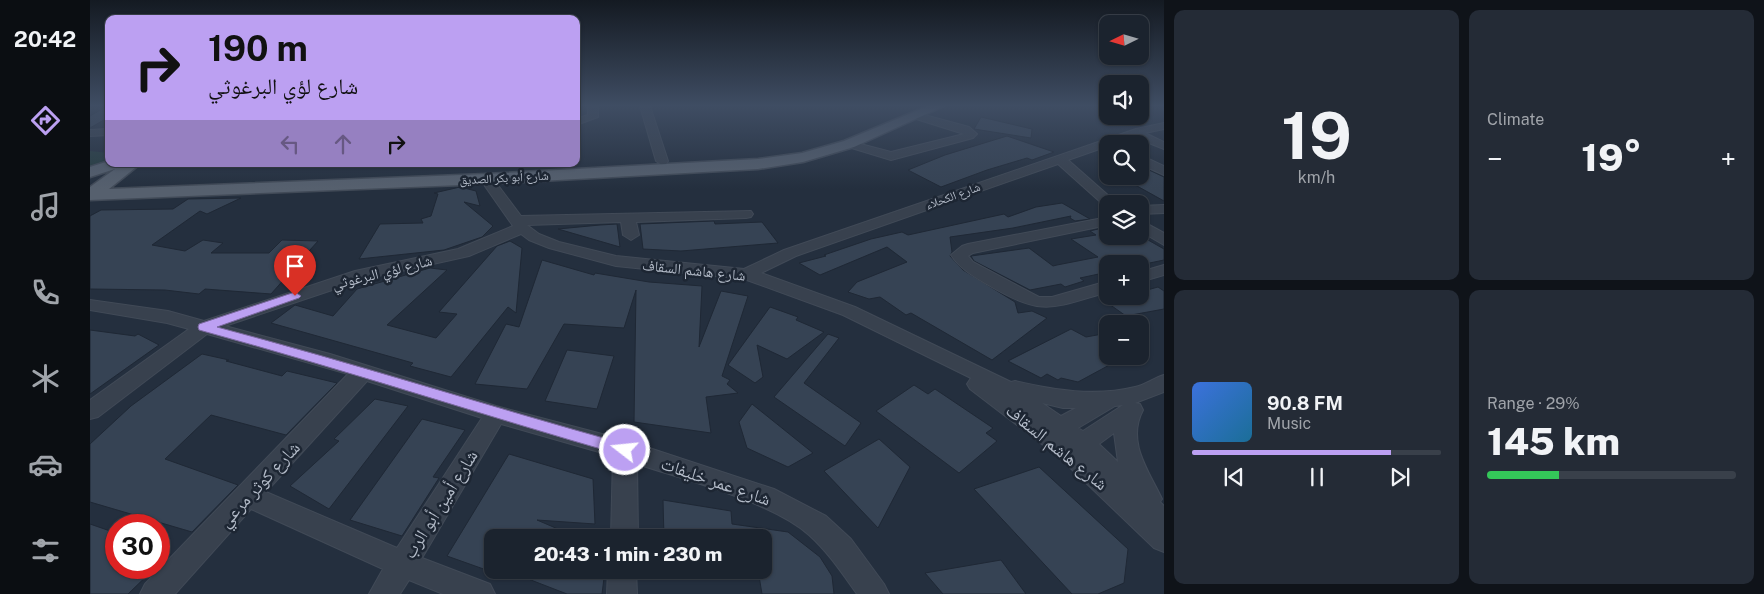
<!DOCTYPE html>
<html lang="en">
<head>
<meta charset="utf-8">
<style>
	:root { --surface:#1b232e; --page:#242b36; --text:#f1f3f6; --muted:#a0a4aa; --line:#39404a; --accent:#bca0f2 }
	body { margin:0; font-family:"Public Sans","Noto Naskh Arabic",sans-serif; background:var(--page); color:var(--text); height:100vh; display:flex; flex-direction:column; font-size:19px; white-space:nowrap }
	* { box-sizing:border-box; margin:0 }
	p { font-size:16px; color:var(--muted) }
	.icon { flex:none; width:28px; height:28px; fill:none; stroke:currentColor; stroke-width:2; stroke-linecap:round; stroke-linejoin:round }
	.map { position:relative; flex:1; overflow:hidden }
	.drawer { display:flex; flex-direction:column; gap:10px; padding:10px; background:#0f1319; width:600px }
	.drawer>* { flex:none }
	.top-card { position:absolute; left:15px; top:15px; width:475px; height:152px; border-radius:10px; box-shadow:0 1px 4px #0004,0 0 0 1px var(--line); background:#bca0f2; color:#111; overflow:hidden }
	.needle { width:32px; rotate:265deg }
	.fabs { position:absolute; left:1009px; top:15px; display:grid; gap:10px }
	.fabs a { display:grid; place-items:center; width:50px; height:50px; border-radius:10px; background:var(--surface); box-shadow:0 1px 4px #0004,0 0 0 1px var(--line); font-size:25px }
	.speed { position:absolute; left:15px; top:514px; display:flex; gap:10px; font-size:25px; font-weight:700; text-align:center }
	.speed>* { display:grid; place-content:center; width:65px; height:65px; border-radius:50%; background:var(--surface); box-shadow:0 1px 4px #0004,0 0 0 1px var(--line); line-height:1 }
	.speed .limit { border:8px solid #d22; background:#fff; color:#111 }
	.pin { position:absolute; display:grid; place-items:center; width:42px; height:42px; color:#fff; margin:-51px -21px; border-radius:50% 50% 50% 0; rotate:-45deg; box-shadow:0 0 5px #0007 }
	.pin .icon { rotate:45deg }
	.me { position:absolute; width:55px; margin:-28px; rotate:286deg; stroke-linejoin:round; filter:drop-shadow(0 0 4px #0008) }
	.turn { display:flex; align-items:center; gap:18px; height:105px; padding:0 20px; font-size:22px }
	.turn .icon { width:65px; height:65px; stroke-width:2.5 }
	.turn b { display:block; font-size:35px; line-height:42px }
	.lanes { display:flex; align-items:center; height:48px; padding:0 20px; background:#0003; justify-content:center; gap:25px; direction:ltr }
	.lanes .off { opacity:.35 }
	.big { font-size:38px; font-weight:800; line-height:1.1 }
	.drawer .card { flex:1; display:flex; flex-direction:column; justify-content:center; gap:8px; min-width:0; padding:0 18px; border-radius:10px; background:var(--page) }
	.drawer .dial { align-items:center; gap:0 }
	.dial b { font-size:65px; line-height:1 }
	.song { display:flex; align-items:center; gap:15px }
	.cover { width:60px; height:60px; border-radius:8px; background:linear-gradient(135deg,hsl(220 70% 55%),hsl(200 70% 35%)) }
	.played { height:5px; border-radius:2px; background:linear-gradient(90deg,var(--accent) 80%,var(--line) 80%) }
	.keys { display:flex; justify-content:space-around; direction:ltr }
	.heat { display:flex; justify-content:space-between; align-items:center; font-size:28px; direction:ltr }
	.charge { height:8px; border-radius:4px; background:linear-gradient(90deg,#34c759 29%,var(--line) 0) }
	.drawer .tiles { flex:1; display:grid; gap:10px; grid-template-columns:repeat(2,1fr) }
	.trip { position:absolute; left:394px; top:529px; width:288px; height:50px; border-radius:10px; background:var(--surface); box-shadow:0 1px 4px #0004,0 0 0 1px var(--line); font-weight:800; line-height:50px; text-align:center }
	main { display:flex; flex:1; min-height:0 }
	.menu { display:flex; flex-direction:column; width:90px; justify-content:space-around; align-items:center; background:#0b0e12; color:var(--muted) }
	.menu .icon { width:35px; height:35px }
	.menu .active { color:var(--accent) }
	.menu b { font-size:22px; color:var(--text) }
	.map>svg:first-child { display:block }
</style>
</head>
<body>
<main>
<nav class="menu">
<b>20:42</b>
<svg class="icon active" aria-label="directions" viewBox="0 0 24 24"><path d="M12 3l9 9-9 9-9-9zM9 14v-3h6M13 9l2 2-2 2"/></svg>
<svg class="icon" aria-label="music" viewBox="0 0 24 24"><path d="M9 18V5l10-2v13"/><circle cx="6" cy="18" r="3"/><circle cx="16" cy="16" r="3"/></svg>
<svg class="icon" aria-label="phone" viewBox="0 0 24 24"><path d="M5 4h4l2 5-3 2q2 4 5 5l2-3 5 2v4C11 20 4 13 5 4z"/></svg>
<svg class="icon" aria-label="climate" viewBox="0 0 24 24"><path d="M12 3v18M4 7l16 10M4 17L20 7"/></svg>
<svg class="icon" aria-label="car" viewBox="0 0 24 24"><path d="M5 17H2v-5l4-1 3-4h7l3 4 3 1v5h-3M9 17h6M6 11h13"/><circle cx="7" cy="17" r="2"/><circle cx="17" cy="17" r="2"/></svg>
<svg class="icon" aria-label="filters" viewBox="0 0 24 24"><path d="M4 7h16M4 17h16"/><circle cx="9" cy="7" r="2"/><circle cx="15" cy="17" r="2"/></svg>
</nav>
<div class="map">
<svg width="1074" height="594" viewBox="0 0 1074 594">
	<rect width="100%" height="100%" fill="#242f3e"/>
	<!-- green -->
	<path fill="#263c3f" d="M0,151L19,153V163L0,171Z"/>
	<!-- building -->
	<path fill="#364354" stroke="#1f2835" d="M17,106H19V117L0,128V116Z
		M891,117L942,129L941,138L884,129Z
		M917,136L964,152L942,160L937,158L897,170L851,187L818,170L855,155Z
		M1059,170L1074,177V201L1029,176H1050V171Z
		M370,187L386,191L390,206L374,202L403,226L392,237L354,250L269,259L290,224L333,223L331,219L341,216L348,194L344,193Z
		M151,198L117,214L110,211L62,245L95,251L113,240L133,243L121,253H179L192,240L228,241L181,294L115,289L109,294L75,290L0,289V216L11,210L83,209L98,199Z
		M972,203L1000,219L985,221L980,218L981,216L923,228L860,237L862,252L860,256L873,270L925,302L928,313L942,311L957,318L902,360L821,313L816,315L790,297L779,299L758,292L767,282L817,262L797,247L730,275L709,263L736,256L734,255L781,239L812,232L818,235L914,214L918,217L946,207Z
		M624,221L625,224L672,222L688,243L591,251L553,249L550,224Z
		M527,224L530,247L468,229L510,225Z
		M1016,227L1018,236H1051L1074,249V260L1050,265L1018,263V272L990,278L994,281L975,287L971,284L940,290L884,261L881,256L939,248L963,266L967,265L1008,257L981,239L1006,235L1000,231Z
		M420,241L432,248L426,313L418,307L361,377L320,366L323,363L181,323L205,305L243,316L267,289L340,268L357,270L297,325L346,338L367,314L349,312L407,246Z
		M452,260L504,275L505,273L559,282L612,286L609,347L631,291L658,296L632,376L640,380L637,384L648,393L616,397L621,433L544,422L546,290L534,328L474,324L437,389L385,384L416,324L429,327Z
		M1068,287L1074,291V309L1036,316L1012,299L1050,296V292Z
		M680,307L708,317L706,320L734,332L697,359L667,345L673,377L665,383L638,365Z
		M981,329L996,337L1018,333V356H1036L988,382L971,378L968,380L957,374L951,378L918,361Z
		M0,330L45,336L48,334L69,345L0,394Z
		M738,334L749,338L714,383L771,423L755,446L684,397Z
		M477,350L524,356L507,409L455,401Z
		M112,354L139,360L136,361L192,376L197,371L247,383L196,435L121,415L75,459L148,485L102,532L0,502V444L41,406Z
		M824,385L838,394L845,389L903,428L896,433L907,441L869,473L786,411Z
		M285,399L318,406L239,509L200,486L249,441L244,439Z
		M662,404L723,453L698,467L657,448L649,422Z
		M332,419L375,430L343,477L349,478L312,536L260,520Z
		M789,439L820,467L788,528L734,471Z
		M419,454L503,479L505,524L447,520L489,538H402V572L357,556Z
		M949,467L1038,549L1034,583L1008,594H982L884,489Z
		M573,500L641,511L642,524L698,532L730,557L742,576L744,594H672L668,570H672V538H574Z
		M0,524L26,533V568H65L38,594H0Z
		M911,560L936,594H853L835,573Z
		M415,570H515L512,594H477Z"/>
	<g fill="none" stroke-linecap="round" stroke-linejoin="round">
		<!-- minor casing -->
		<g stroke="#414a57" stroke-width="2">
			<path id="minor" d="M498,106H508V117L486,125V119L498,115Z
				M550,106H560L578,161L576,164L572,165L566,161Z
				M827,113L879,127L887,134L883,138L801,160L755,146L753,144L759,141L801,152L874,134L823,118L822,116Z
				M1074,123V129L1055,133L1074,142V149L1044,137L1018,144V146L978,160L1028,204H1018L1016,207L968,164L706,256L671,273L765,307L921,382L925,381C965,390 1004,397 1045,387C1055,385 1064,378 1074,375V392L1045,403L1050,404L1053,410C1036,442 1059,471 1072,499L1070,502L1074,506V552L1064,548L970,458L880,389L877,384L881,378L753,315L654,279L526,266L459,248L439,240L431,234L379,256L275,279L135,326L240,354L406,406L535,440L684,489L736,516L761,539L794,584L799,594H767C752,573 738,552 719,535C682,502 595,480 547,464L548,538H521L523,456L411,424L332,558L400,584L405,594H353L319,580L310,594H279L293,569L161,509L85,594H50L55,584L258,374L117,334L8,417L0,419V400L99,329L77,323L0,310V300L78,311L114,321L265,271L368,249L423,226L390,179L396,175L401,176L431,216L661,211L663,214L661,217L656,218L546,222L549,235L541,240L533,235L531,222L437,225L449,234L469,242L526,256L654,269L694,250L1046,129ZM277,381L392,418L307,548L176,492ZM952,403L973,408H986L971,416ZM1033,405L993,431L988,428L1025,406ZM1024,433L1028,462L1009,444Z
				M19,129V135L0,136V130Z
				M1050,155L1074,166V175L1050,164Z
				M1074,205V213L1050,214V206Z
				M1018,217V225L883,253L878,256L883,262L949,297H962L1018,281V292C962,308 953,317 900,286C885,277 871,270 861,255L872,246L878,244Z
				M1050,220L1074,233V245L1050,231Z
				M1074,265V275L1050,282V272Z
				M518,570H546L547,594H517Z"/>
		</g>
		<!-- major casing -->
		<g stroke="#414a57" stroke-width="3">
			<path id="major" d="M838,106H854L764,147L713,162L668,169L396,184L0,200V187L25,169L0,177V167L19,161V164H50L19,189L396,174L668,159L712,153L754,141Z"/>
		</g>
		<!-- minor -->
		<use href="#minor" fill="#38414e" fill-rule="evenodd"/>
		<!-- major -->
		<use href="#major" fill="#56606e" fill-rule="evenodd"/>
	</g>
	<!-- sky -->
	<linearGradient id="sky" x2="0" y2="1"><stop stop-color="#141a22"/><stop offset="0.56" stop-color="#3f4d63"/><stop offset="1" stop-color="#3f4d63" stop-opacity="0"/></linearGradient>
	<rect width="1074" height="189" fill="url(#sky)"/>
	<!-- route -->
	<path fill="#bca0f2" stroke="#7a689d" d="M205,292L211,296L209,298L127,327C264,363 398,406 535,444L540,445L542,450L540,454L535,456C392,415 252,369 109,330L108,327L109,324Z"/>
	<g text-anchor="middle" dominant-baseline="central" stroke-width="5" stroke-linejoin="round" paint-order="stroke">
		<!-- far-street labels -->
		<g font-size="12" fill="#b4bcc9" stroke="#1d2633">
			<text transform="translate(414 178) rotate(-3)">شارع أبو بكر الصديق</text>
			<text transform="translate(863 196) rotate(-20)">شارع الكحلاء</text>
		</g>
		<!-- street labels -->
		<g font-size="15" fill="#b4bcc9" stroke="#1d2633">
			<text transform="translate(604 270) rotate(6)">شارع هاشم السقاف</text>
			<text transform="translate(292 272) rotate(-14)">شارع لؤي البرغوثي</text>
		</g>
		<!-- near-street labels -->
		<g font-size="18" fill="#b4bcc9" stroke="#1d2633">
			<text transform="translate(967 447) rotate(39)">شارع هاشم السقاف</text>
			<text transform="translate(626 481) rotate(19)">شارع عمر خليفات</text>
			<text transform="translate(169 484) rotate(-47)">شارع كوثر مرعي</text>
			<text transform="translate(350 504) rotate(-58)">شارع أمين أبو الرب</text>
		</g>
	</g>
</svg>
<div class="fabs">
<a><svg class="needle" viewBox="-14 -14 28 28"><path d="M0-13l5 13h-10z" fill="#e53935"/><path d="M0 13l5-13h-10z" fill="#a0a4aa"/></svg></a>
<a><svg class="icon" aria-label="sound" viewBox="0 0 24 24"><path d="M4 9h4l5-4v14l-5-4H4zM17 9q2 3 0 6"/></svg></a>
<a><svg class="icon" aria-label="search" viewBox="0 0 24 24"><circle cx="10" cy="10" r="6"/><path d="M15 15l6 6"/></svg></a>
<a><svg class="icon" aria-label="layers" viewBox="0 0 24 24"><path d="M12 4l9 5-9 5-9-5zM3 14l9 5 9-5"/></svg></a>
<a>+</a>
<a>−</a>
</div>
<div class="speed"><div class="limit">30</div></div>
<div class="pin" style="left:205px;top:296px;background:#d93025"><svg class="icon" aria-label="arrive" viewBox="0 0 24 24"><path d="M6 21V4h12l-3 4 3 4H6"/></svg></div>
<svg class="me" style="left:535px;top:450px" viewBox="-20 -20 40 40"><circle r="17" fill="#bca0f2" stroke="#fff" stroke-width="3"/><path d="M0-11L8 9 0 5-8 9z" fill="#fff"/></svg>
<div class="trip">20:43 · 1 min · 230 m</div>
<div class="top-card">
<div class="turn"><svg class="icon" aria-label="right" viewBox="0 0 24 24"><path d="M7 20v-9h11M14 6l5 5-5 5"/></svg><div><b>190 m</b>شارع لؤي البرغوثي</div></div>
<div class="lanes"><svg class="icon off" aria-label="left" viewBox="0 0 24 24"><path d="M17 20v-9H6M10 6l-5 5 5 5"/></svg><svg class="icon off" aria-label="ahead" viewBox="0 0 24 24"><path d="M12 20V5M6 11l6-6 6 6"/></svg><svg class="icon" aria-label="right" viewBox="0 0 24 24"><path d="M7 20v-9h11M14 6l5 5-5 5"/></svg></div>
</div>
</div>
<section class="drawer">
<div class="tiles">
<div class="card dial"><b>19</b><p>km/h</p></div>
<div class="card"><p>Climate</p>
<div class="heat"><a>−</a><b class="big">19°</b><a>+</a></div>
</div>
<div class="card">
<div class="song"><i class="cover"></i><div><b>90.8 FM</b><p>Music</p></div></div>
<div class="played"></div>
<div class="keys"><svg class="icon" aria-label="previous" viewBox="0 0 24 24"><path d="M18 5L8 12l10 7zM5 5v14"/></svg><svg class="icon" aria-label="pause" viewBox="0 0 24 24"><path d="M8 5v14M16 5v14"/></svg><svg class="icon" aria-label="next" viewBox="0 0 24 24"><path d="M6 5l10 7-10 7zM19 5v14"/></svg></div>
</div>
<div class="card"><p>Range · 29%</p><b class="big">145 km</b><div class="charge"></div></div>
</div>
</section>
</main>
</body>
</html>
